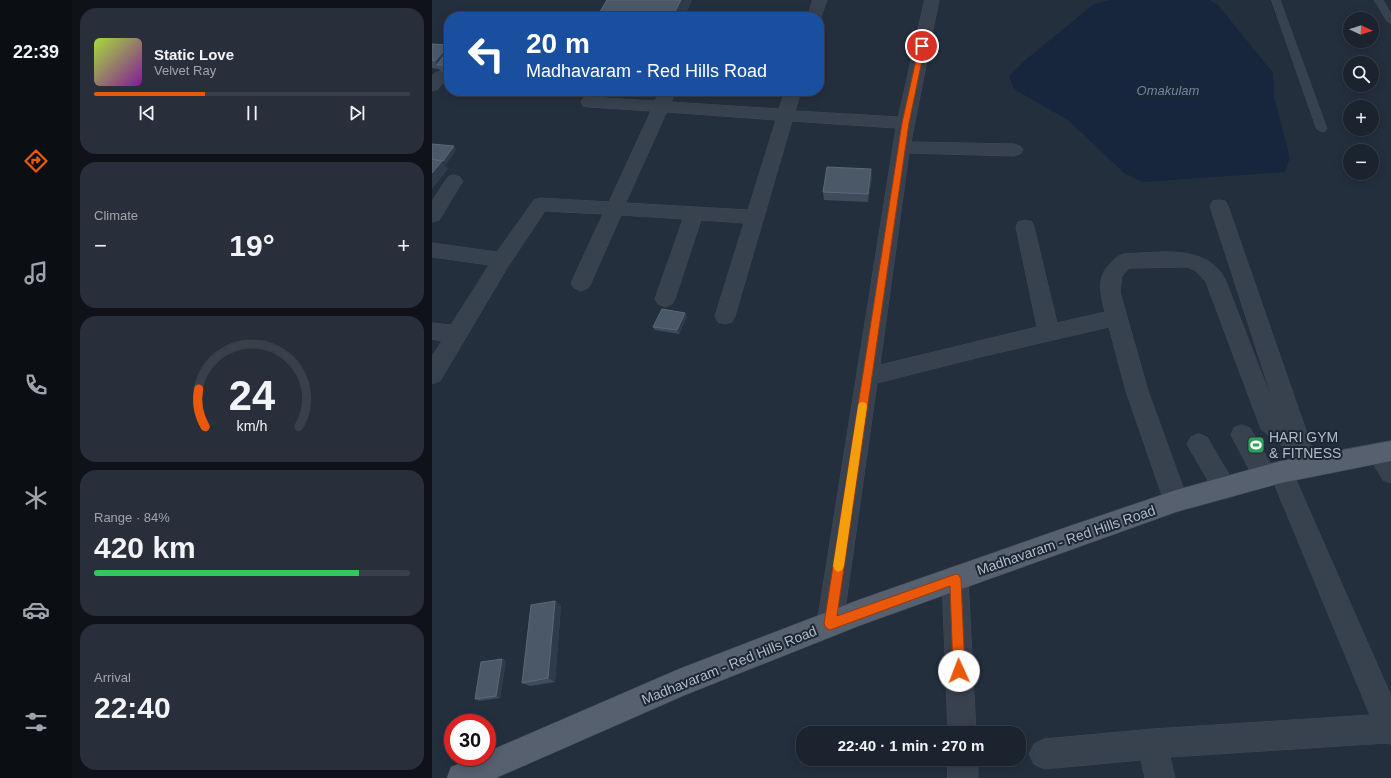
<!DOCTYPE html>
<html lang="en">
<head>
<meta charset="utf-8">
<style>
	:root { --surface:#1b232e; --page:#282f3a; --text:#f1f3f6; --muted:#a0a4aa; --line:#39404a; --accent:#ea580c }
	body { margin:0; font-family:Arial,sans-serif; background:var(--page); color:var(--text); height:100vh; display:flex; flex-direction:column; font-size:15px; white-space:nowrap }
	* { box-sizing:border-box; margin:0 }
	p { font-size:13px; color:var(--muted) }
	.icon { flex:none; width:22px; height:22px; fill:none; stroke:currentColor; stroke-width:2; stroke-linecap:round; stroke-linejoin:round }
	.map { position:relative; flex:1; overflow:hidden }
	.details { display:flex; flex-direction:column; gap:8px; padding:8px; background:#0f1319; width:360px }
	.details>* { flex:none }
	.guide { position:absolute; left:12px; top:12px; width:380px; height:84px; border-radius:16px; box-shadow:0 2px 10px #0003,0 0 0 1px var(--line); background:#1a4fa0; color:#fff; overflow:hidden }
	.needle { width:26px; rotate:93deg }
	.buttons { position:absolute; left:911px; top:12px; display:grid; gap:8px }
	.buttons a { display:grid; place-items:center; width:36px; height:36px; border-radius:50%; background:var(--surface); box-shadow:0 2px 10px #0003,0 0 0 1px var(--line); font-size:20px }
	.speed { position:absolute; left:12px; top:714px; display:flex; gap:8px; font-size:20px; font-weight:700; text-align:center }
	.speed>* { display:grid; place-content:center; width:52px; height:52px; border-radius:50%; background:var(--surface); box-shadow:0 2px 10px #0003,0 0 0 1px var(--line); line-height:1 }
	.speed .limit { border:6px solid #d22; background:#fff; color:#111 }
	.pin { position:absolute; display:grid; place-items:center; width:34px; height:34px; color:#fff; margin:-17px; border:2px solid #fff; border-radius:50%; box-shadow:0 1px 4px #0007 }
	.me { position:absolute; width:44px; margin:-22px; rotate:358deg; stroke-linejoin:round; filter:drop-shadow(0 0 3px #0008) }
	.turn { display:flex; align-items:center; gap:14px; height:84px; padding:0 16px; font-size:18px }
	.turn .icon { width:52px; height:52px; stroke-width:2.5 }
	.turn b { display:block; font-size:28px; line-height:34px }
	.big { font-size:30px; font-weight:700; line-height:1.1 }
	.details .tile { flex:1; display:flex; flex-direction:column; justify-content:center; gap:6px; min-width:0; padding:0 14px; border-radius:16px; background:var(--page) }
	.details .dial { align-items:center; gap:0 }
	.dial svg { height:104px; overflow:visible; fill:none; stroke:var(--line); stroke-width:7; stroke-linecap:round; text-anchor:middle }
	.dial text { fill:var(--text); stroke:none }
	.song { display:flex; align-items:center; gap:12px }
	.cover { width:48px; height:48px; border-radius:6px; background:linear-gradient(135deg,hsl(80 70% 55%),hsl(290 70% 35%)) }
	.played { height:4px; border-radius:2px; background:linear-gradient(90deg,var(--accent) 35%,var(--line) 35%) }
	.keys { display:flex; justify-content:space-around; direction:ltr }
	.heat { display:flex; justify-content:space-between; align-items:center; font-size:22px; direction:ltr }
	.charge { height:6px; border-radius:3px; background:linear-gradient(90deg,#34c759 84%,var(--line) 0) }
	.trip { position:absolute; left:364px; top:726px; width:230px; height:40px; border-radius:16px; background:var(--surface); box-shadow:0 2px 10px #0003,0 0 0 1px var(--line); font-weight:700; line-height:40px; text-align:center }
	main { display:flex; flex:1; min-height:0 }
	.tab-bar { display:flex; flex-direction:column; width:72px; justify-content:space-around; align-items:center; background:#0b0e12; color:var(--muted) }
	.tab-bar .icon { width:28px; height:28px }
	.tab-bar .on { color:var(--accent) }
	.tab-bar b { font-size:18px; color:var(--text) }
	.map>svg:first-child { display:block }
</style>
</head>
<body>
<main>
<nav class="tab-bar">
<b>22:39</b>
<svg class="icon on" aria-label="directions" viewBox="0 0 24 24"><path d="M12 3l9 9-9 9-9-9zM9 14v-3h6M13 9l2 2-2 2"/></svg>
<svg class="icon" aria-label="music" viewBox="0 0 24 24"><path d="M9 18V5l10-2v13"/><circle cx="6" cy="18" r="3"/><circle cx="16" cy="16" r="3"/></svg>
<svg class="icon" aria-label="phone" viewBox="0 0 24 24"><path d="M5 4h4l2 5-3 2q2 4 5 5l2-3 5 2v4C11 20 4 13 5 4z"/></svg>
<svg class="icon" aria-label="climate" viewBox="0 0 24 24"><path d="M12 3v18M4 7l16 10M4 17L20 7"/></svg>
<svg class="icon" aria-label="car" viewBox="0 0 24 24"><path d="M5 17H2v-5l4-1 3-4h7l3 4 3 1v5h-3M9 17h6M6 11h13"/><circle cx="7" cy="17" r="2"/><circle cx="17" cy="17" r="2"/></svg>
<svg class="icon" aria-label="filters" viewBox="0 0 24 24"><path d="M4 7h16M4 17h16"/><circle cx="9" cy="7" r="2"/><circle cx="15" cy="17" r="2"/></svg>
</nav>
<section class="details">
<div class="tile">
<div class="song"><i class="cover"></i><div><b>Static Love</b><p>Velvet Ray</p></div></div>
<div class="played"></div>
<div class="keys"><svg class="icon" aria-label="previous" viewBox="0 0 24 24"><path d="M18 5L8 12l10 7zM5 5v14"/></svg><svg class="icon" aria-label="pause" viewBox="0 0 24 24"><path d="M8 5v14M16 5v14"/></svg><svg class="icon" aria-label="next" viewBox="0 0 24 24"><path d="M6 5l10 7-10 7zM19 5v14"/></svg></div>
</div>
<div class="tile"><p>Climate</p>
<div class="heat"><a>−</a><b class="big">19°</b><a>+</a></div>
</div>
<div class="tile dial"><svg viewBox="0 0 100 80">
<path d="M14 69A42 42 0 1 1 86 69"/>
<path d="M14 69A42 42 0 0 1 9 40" stroke="#ea580c"/>
<text x="50" y="56" font-size="32" font-weight="700">24</text>
<text x="50" y="72" font-size="11">km/h</text>
</svg></div>
<div class="tile"><p>Range · 84%</p><b class="big">420 km</b><div class="charge"></div></div>
<div class="tile"><p>Arrival</p><b class="big">22:40</b></div>
</section>
<div class="map">
<svg width="959" height="778" viewBox="0 0 959 778">
	<rect width="100%" height="100%" fill="#242f3e"/>
	<!-- water -->
	<path fill="#17263c" d="M678,0H777L786,5L841,73L842,97L858,158L853,172L711,182L692,173L636,120L582,89L577,76L591,62L662,4Z"/>
	<g fill="none" stroke-linecap="round" stroke-linejoin="round">
		<!-- service casing -->
		<g stroke="#414a57" stroke-width="1">
			<path id="service" d="M840,0H848L895,129L893,131L890,132L885,129Z
				M943,0H951L959,14V24L955,21Z"/>
		</g>
		<!-- minor casing -->
		<g stroke="#414a57" stroke-width="1">
			<path id="minor" d="M381,0H395L388,20L387,17H376Z
				M493,0H507L479,142L582,144L588,146L591,150L588,154L582,156L477,153L448,365L605,327L584,227L586,222L593,220L600,222L602,227L625,323L673,312C669,296 664,278 677,265C682,259 685,256 692,254C727,253 773,243 793,279L846,416L778,206L781,201L787,200L793,201L796,206L880,448L876,455L868,458L860,455L858,452L829,429L774,282L764,271L755,267L697,268L690,276L688,292L716,391L756,501L753,509L744,512L735,509L732,501L694,391L677,327L548,357L445,383L411,624L407,633L398,637L389,633L385,624L464,128L360,121L303,316L300,322L293,324L286,322L283,316L312,223L269,220L243,299L240,304L233,307L226,304L223,299L251,219L189,215L159,283L156,288L149,291L142,288L139,283L171,214L113,211L75,268L8,381L0,384V356L10,341L0,339V323L19,325L57,265L0,257V243L65,252L102,200L108,198L177,202L219,111L157,107L151,106L149,102L151,98L157,97L223,101L228,91H244L239,102L347,109L353,91H369L363,111L466,117ZM235,112L344,120L316,210L194,203Z
				M9,71L15,73L17,76L6,89L0,91V76L3,73Z
				M22,175L28,177L31,181L7,220L0,222V201L16,177Z
				M810,425L818,428L840,466L849,461L857,464L959,696V744L955,743L738,757L743,778H713L709,760L612,769L602,764L597,754L602,744L612,739L721,729L938,715L842,483L833,487L825,484L799,435L802,428Z
				M767,434L775,437L805,488L801,496L793,499L785,496L759,451L755,444L759,437Z
				M947,443L955,446L959,452V483L951,480L935,453L939,446Z
				M523,566L532,570L536,579L544,733H516L510,579L514,570Z
				M516,759H546V778H516Z"/>
		</g>
		<!-- primary casing -->
		<g stroke="#414a57" stroke-width="1">
			<path id="primary" d="M959,441V461L849,483L744,512L429,625L253,695L64,778H15L19,767L44,757H55V752L247,669L429,599L635,527L744,490L849,461Z"/>
		</g>
		<!-- service -->
		<use href="#service" fill="#38414e" fill-rule="evenodd"/>
		<!-- minor -->
		<use href="#minor" fill="#38414e" fill-rule="evenodd"/>
		<!-- primary -->
		<use href="#primary" fill="#56606e" fill-rule="evenodd"/>
	</g>
	<!-- wall -->
	<path fill="#3f4b5c" d="M175,0H260L252,17H166V15Z
		M0,44L17,46V74L10,73L7,69L0,68Z
		M440,178L436,202L392,200L391,192Z
		M255,316L247,334L223,330L221,327Z
		M123,601L129,606L123,682L98,686L90,683Z
		M70,659L74,661L68,698L47,701L43,699Z"/>
	<!-- shaded-wall -->
	<path fill="#2f3b4b" d="M249,0H260L252,17H240Z
		M17,45V59L6,65L3,61Z
		M22,146L24,150L14,165L11,161Z
		M10,161L16,169L0,189V173Z
		M439,169L440,178L436,202V194Z
		M253,313L255,316L247,334L245,330Z
		M123,601L129,606L123,682L116,678Z
		M70,659L74,661L68,698L64,696Z"/>
	<!-- building -->
	<path fill="#4b5868" stroke="#5c6777" d="M175,0H249L240,17H200L166,15Z
		M0,44L17,45L3,61L0,60Z
		M17,49V65H5Z
		M0,144L22,146L11,161L0,159Z
		M0,159L10,161L0,173Z
		M395,167L439,169L436,194L391,192Z
		M230,309L253,313L245,330L221,327Z
		M123,601L116,678L90,683L99,605Z
		M70,659L64,696L43,699L49,662Z"/>
	<!-- route -->
	<path fill="#ea580c" stroke="#983908" d="M490,44L493,46L477,123L405,616L524,574L527,575L529,579L533,671L531,675L527,677L523,675L521,671L518,586L398,630L394,628L392,624L470,123L487,46Z"/>
	<!-- slow -->
	<path fill="#f59e0b" d="M431,402L434,403L435,406L412,566L410,570L406,572L403,570L401,566L426,406L427,403Z"/>
	<!-- icons -->
	<defs>
		<g id="stadium-square" transform="scale(0.9)"><rect x="-9" y="-9" width="18" height="18" rx="4" fill="#2e9e5b" stroke="#1d2633"/><path d="M0-5a6.5 5 0 1 0 0 10a6.5 5 0 1 0 0-10ZM-3.5-1.8h7v3.6h-7Z" fill="#fff"/></g>
	</defs>
	<g fill-rule="evenodd">
		<use href="#stadium-square" x="824" y="445"/>
	</g>
	<g text-anchor="middle" dominant-baseline="central" stroke-width="4" stroke-linejoin="round" paint-order="stroke">
		<!-- far-water labels -->
		<g font-size="13" font-style="italic" fill="#6d86a8" stroke="#1d2633">
			<text x="736" y="90">Omakulam</text>
		</g>
		<!-- poi labels -->
		<g font-size="14" fill="#b4bcc9" stroke="#1d2633" text-anchor="start">
			<text x="837" y="437">HARI GYM<tspan x="837" dy="16">&amp; FITNESS</tspan></text>
		</g>
		<!-- street labels -->
		<g font-size="14" fill="#b4bcc9" stroke="#1d2633">
			<text transform="translate(634 540) rotate(-19)">Madhavaram - Red Hills Road</text>
			<text transform="translate(297 665) rotate(-22)">Madhavaram - Red Hills Road</text>
		</g>
	</g>
</svg>
<div class="buttons">
<a><svg class="needle" viewBox="-14 -14 28 28"><path d="M0-13l5 13h-10z" fill="#e53935"/><path d="M0 13l5-13h-10z" fill="#a0a4aa"/></svg></a>
<a><svg class="icon" aria-label="search" viewBox="0 0 24 24"><circle cx="10" cy="10" r="6"/><path d="M15 15l6 6"/></svg></a>
<a>+</a>
<a>−</a>
</div>
<div class="speed"><div class="limit">30</div></div>
<div class="pin" style="left:490px;top:46px;background:#d93025"><svg class="icon" aria-label="arrive" viewBox="0 0 24 24"><path d="M6 21V4h12l-3 4 3 4H6"/></svg></div>
<svg class="me" style="left:527px;top:671px" viewBox="-20 -20 40 40"><circle r="19" fill="#fff"/><path d="M0-13L10 11 0 6-10 11z" fill="#ea580c"/></svg>
<div class="trip">22:40 · 1 min · 270 m</div>
<div class="guide">
<div class="turn"><svg class="icon" aria-label="left" viewBox="0 0 24 24"><path d="M17 20v-9H6M10 6l-5 5 5 5"/></svg><div><b>20 m</b>Madhavaram - Red Hills Road</div></div>
</div>
</div>
</main>
</body>
</html>
